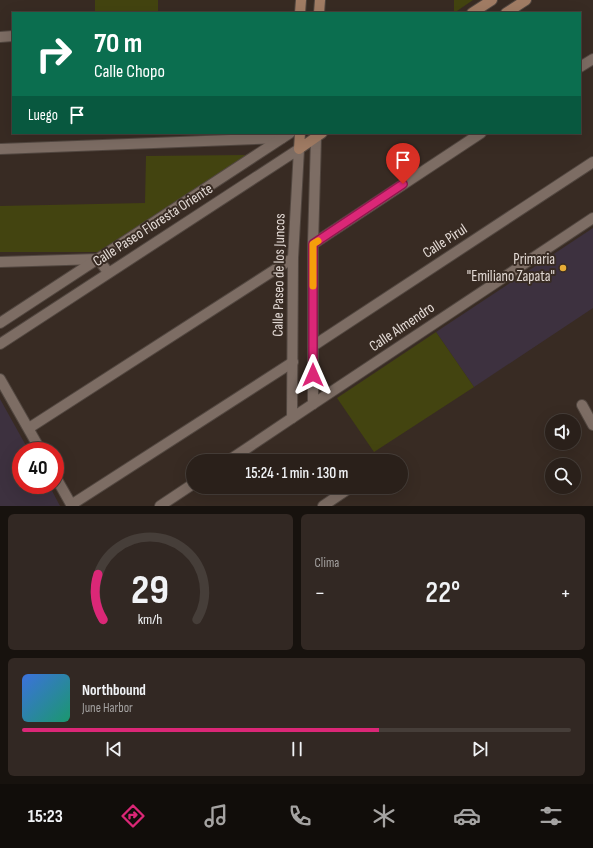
<!DOCTYPE html>
<html lang="es">
<head>
<meta charset="utf-8">
<style>
	:root { --surface:#2a201a; --page:#322823; --text:#f1f3f6; --muted:#a5a3a2; --line:#463e39; --accent:#db2777 }
	body { margin:0; font-family:"Sofia Sans Condensed",sans-serif; background:var(--page); color:var(--text); height:100vh; display:flex; flex-direction:column; font-size:15px; white-space:nowrap }
	* { box-sizing:border-box; margin:0 }
	p { font-size:13px; color:var(--muted) }
	.icon { flex:none; width:22px; height:22px; fill:none; stroke:currentColor; stroke-width:2; stroke-linecap:round; stroke-linejoin:round }
	.map { position:relative; height:506px; overflow:hidden }
	.drawer { display:flex; flex-direction:column; gap:8px; padding:8px; background:#17120e; flex:1 }
	.drawer>* { flex:none }
	.banner { position:absolute; left:12px; top:12px; width:569px; height:122px; border-radius:0px; box-shadow:0 4px 16px #0002,0 0 0 1px var(--line); background:#0b6e4f; color:#fff; overflow:hidden }
	.buttons { position:absolute; left:545px; top:414px; display:grid; gap:8px }
	.buttons a { display:grid; place-items:center; width:36px; height:36px; border-radius:50%; background:var(--surface); box-shadow:0 4px 16px #0002,0 0 0 1px var(--line); font-size:20px }
	.speed { position:absolute; left:12px; top:442px; display:flex; gap:8px; font-size:20px; font-weight:700; text-align:center }
	.speed>* { display:grid; place-content:center; width:52px; height:52px; border-radius:50%; background:var(--surface); box-shadow:0 4px 16px #0002,0 0 0 1px var(--line); line-height:1 }
	.speed .limit { border:6px solid #d22; background:#fff; color:#111 }
	.pin { position:absolute; display:grid; place-items:center; width:34px; height:34px; color:#fff; margin:-41px -17px; border-radius:50% 50% 50% 0; rotate:-45deg; box-shadow:0 0 4px #0007 }
	.pin .icon { rotate:45deg }
	.me { position:absolute; width:44px; margin:-22px; rotate:0deg; stroke-linejoin:round; filter:drop-shadow(0 0 3px #0008) }
	.turn { display:flex; align-items:center; gap:14px; height:84px; padding:0 16px; font-size:18px }
	.turn .icon { width:52px; height:52px; stroke-width:2.5 }
	.turn b { display:block; font-size:28px; line-height:34px }
	.then { display:flex; align-items:center; height:38px; padding:0 16px; background:#0003; gap:8px; font-size:15px }
	.big { font-size:30px; font-weight:600; line-height:1.1 }
	.drawer .tile { flex:1; display:flex; flex-direction:column; justify-content:center; gap:6px; min-width:0; padding:0 14px; border-radius:6px; background:var(--page) }
	.drawer .dial { align-items:center; gap:0 }
	.dial svg { height:104px; overflow:visible; fill:none; stroke:var(--line); stroke-width:7; stroke-linecap:round; text-anchor:middle }
	.dial text { fill:var(--text); stroke:none }
	.song { display:flex; align-items:center; gap:12px }
	.cover { width:48px; height:48px; border-radius:6px; background:linear-gradient(135deg,hsl(220 70% 55%),hsl(160 70% 35%)) }
	.played { height:4px; border-radius:2px; background:linear-gradient(90deg,var(--accent) 65%,var(--line) 65%) }
	.keys { display:flex; justify-content:space-around; direction:ltr }
	.heat { display:flex; justify-content:space-between; align-items:center; font-size:22px; direction:ltr }
	.drawer .tiles { flex:1; display:grid; gap:8px; grid-template-columns:1fr 1fr }
	.tile:last-child { grid-column:span 2 }
	.trip { position:absolute; left:186px; top:454px; width:222px; height:40px; border-radius:20px; background:var(--surface); box-shadow:0 4px 16px #0002,0 0 0 1px var(--line); font-weight:600; line-height:40px; text-align:center }
	.dock { display:flex; height:64px; justify-content:space-around; align-items:center; background:#110d0a; color:var(--muted) }
	.dock .icon { width:28px; height:28px }
	.dock .current { color:var(--accent) }
	.dock b { font-size:18px; color:var(--text) }
	.map>svg:first-child { display:block }
</style>
</head>
<body>
<div class="map">
<svg width="593" height="506" viewBox="0 0 593 506">
	<rect width="100%" height="100%" fill="#382b23"/>
	<!-- education -->
	<path fill="#3d313f" d="M593,228V308L474,387L436,332Z
		M0,399L29,451H21V485H49L60,506H0Z"/>
	<!-- green -->
	<path fill="#434410" d="M95,0H158V13H95Z
		M454,0H473L454,13Z
		M248,155L98,252H0V206L145,203L146,156Z
		M436,332L474,387L374,452L337,398Z"/>
	<g fill="none" stroke-linecap="round" stroke-linejoin="round">
		<!-- minor casing -->
		<g stroke="#524740" stroke-width="12">
			<path id="minor" d="M0,37L13,36
				M580,67L593,59
				M0,149L282,138
				M313,244L481,133
				M0,262L98,259L108,272
				M313,346L593,162
				M0,379L41,451
				M313,404L593,218
				M582,405L593,425
				M29,428L293,258
				M228,461L292,418
				M55,476L72,506
				M71,505L293,362
				M160,506L193,484
				M323,506L351,487"/>
		</g>
		<!-- tertiary casing -->
		<g stroke="#524740" stroke-width="12">
			<path id="tertiary" d="M0,323L290,133
				M0,344L299,149
				M292,418L313,404V244L316,138
				M292,418L293,258L299,149"/>
		</g>
		<!-- secondary casing -->
		<g stroke="#524740" stroke-width="12">
			<path id="secondary" d="M300,13L301,0
				M319,13L320,0
				M472,13L492,0
				M506,13L526,0
				M299,149L322,133
				M299,149L300,133"/>
		</g>
		<!-- minor -->
		<use href="#minor" stroke="#7d6d64" stroke-width="10"/>
		<!-- tertiary -->
		<use href="#tertiary" stroke="#7d6d64" stroke-width="10"/>
		<!-- secondary -->
		<use href="#secondary" stroke="#a17c64" stroke-width="10"/>
	</g>
	<g fill="none" stroke-linecap="round" stroke-linejoin="round">
		<!-- route casing -->
		<g stroke="#8e194d" stroke-width="10">
			<path id="route" d="M313,375V244L403,184"/>
		</g>
		<!-- route -->
		<use href="#route" stroke="#db2777" stroke-width="7"/>
		<!-- slow -->
		<path stroke="#f59e0b" stroke-width="7" d="M313,286V244L318,241"/>
	</g>
	<!-- markers -->
	<circle fill="#e7ac37" stroke="#382b23" stroke-width="1.5" cx="563" cy="268" r="4"/>
	<g text-anchor="middle" dominant-baseline="central" stroke-width="4" stroke-linejoin="round" paint-order="stroke">
		<!-- street labels -->
		<g font-size="15" fill="#e3dad5" stroke="#382b23">
			<text transform="translate(153 225) rotate(-33)">Calle Paseo Floresta Oriente</text>
			<text transform="translate(445 241) rotate(-33)">Calle Pirul</text>
			<text transform="translate(279 275) rotate(-89)">Calle Paseo de los Juncos</text>
			<text transform="translate(402 327) rotate(-34)">Calle Almendro</text>
		</g>
		<!-- poi labels -->
		<g font-size="15" fill="#e3dad5" stroke="#382b23" text-anchor="end">
			<text x="555" y="259">Primaria<tspan x="555" dy="17">"Emiliano Zapata"</tspan></text>
		</g>
	</g>
</svg>
<div class="buttons">
<a><svg class="icon" aria-label="sound" viewBox="0 0 24 24"><path d="M4 9h4l5-4v14l-5-4H4zM17 9q2 3 0 6"/></svg></a>
<a><svg class="icon" aria-label="search" viewBox="0 0 24 24"><circle cx="10" cy="10" r="6"/><path d="M15 15l6 6"/></svg></a>
</div>
<div class="speed"><div class="limit">40</div></div>
<div class="pin" style="left:403px;top:184px;background:#d93025"><svg class="icon" aria-label="arrive" viewBox="0 0 24 24"><path d="M6 21V4h12l-3 4 3 4H6"/></svg></div>
<svg class="me" style="left:313px;top:375px" viewBox="-20 -20 40 40"><path d="M0-17L14 15 0 8-14 15z" fill="#db2777" stroke="#fff" stroke-width="4"/></svg>
<div class="trip">15:24 · 1 min · 130 m</div>
<div class="banner">
<div class="turn"><svg class="icon" aria-label="right" viewBox="0 0 24 24"><path d="M7 20v-9h11M14 6l5 5-5 5"/></svg><div><b>70 m</b>Calle Chopo</div></div>
<div class="then">Luego<svg class="icon" aria-label="arrive" viewBox="0 0 24 24"><path d="M6 21V4h12l-3 4 3 4H6"/></svg></div>
</div>
</div>
<section class="drawer">
<div class="tiles">
<div class="tile dial"><svg viewBox="0 0 100 80">
<path d="M14 69A42 42 0 1 1 86 69"/>
<path d="M14 69A42 42 0 0 1 10 34" stroke="#db2777"/>
<text x="50" y="56" font-size="32" font-weight="700">29</text>
<text x="50" y="72" font-size="11">km/h</text>
</svg></div>
<div class="tile"><p>Clima</p>
<div class="heat"><a>−</a><b class="big">22°</b><a>+</a></div>
</div>
<div class="tile">
<div class="song"><i class="cover"></i><div><b>Northbound</b><p>June Harbor</p></div></div>
<div class="played"></div>
<div class="keys"><svg class="icon" aria-label="previous" viewBox="0 0 24 24"><path d="M18 5L8 12l10 7zM5 5v14"/></svg><svg class="icon" aria-label="pause" viewBox="0 0 24 24"><path d="M8 5v14M16 5v14"/></svg><svg class="icon" aria-label="next" viewBox="0 0 24 24"><path d="M6 5l10 7-10 7zM19 5v14"/></svg></div>
</div>
</div>
</section>
<nav class="dock">
<b>15:23</b>
<svg class="icon current" aria-label="directions" viewBox="0 0 24 24"><path d="M12 3l9 9-9 9-9-9zM9 14v-3h6M13 9l2 2-2 2"/></svg>
<svg class="icon" aria-label="music" viewBox="0 0 24 24"><path d="M9 18V5l10-2v13"/><circle cx="6" cy="18" r="3"/><circle cx="16" cy="16" r="3"/></svg>
<svg class="icon" aria-label="phone" viewBox="0 0 24 24"><path d="M5 4h4l2 5-3 2q2 4 5 5l2-3 5 2v4C11 20 4 13 5 4z"/></svg>
<svg class="icon" aria-label="climate" viewBox="0 0 24 24"><path d="M12 3v18M4 7l16 10M4 17L20 7"/></svg>
<svg class="icon" aria-label="car" viewBox="0 0 24 24"><path d="M5 17H2v-5l4-1 3-4h7l3 4 3 1v5h-3M9 17h6M6 11h13"/><circle cx="7" cy="17" r="2"/><circle cx="17" cy="17" r="2"/></svg>
<svg class="icon" aria-label="filters" viewBox="0 0 24 24"><path d="M4 7h16M4 17h16"/><circle cx="9" cy="7" r="2"/><circle cx="15" cy="17" r="2"/></svg>
</nav>
</body>
</html>
